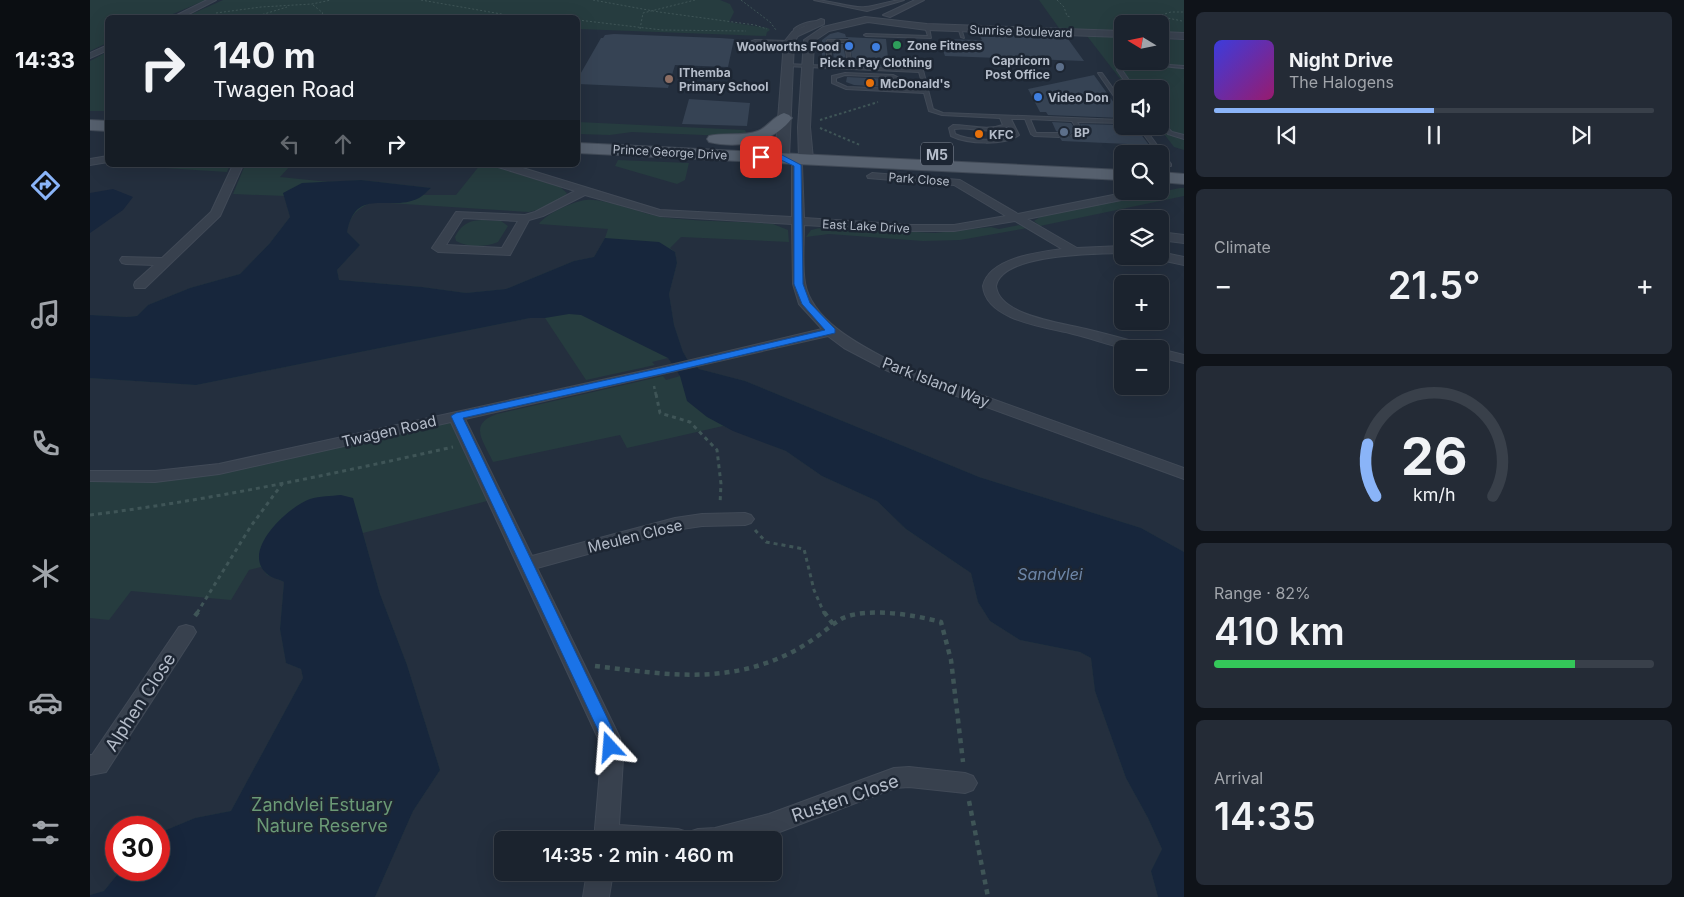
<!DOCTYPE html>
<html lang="en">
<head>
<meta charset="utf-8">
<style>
	:root { --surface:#1b232e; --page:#242b36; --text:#f1f3f6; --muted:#a0a4aa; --line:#39404a; --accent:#8ab4f8 }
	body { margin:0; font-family:Inter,sans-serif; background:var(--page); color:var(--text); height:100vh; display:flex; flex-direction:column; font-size:19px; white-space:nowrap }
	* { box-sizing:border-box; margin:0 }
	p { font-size:16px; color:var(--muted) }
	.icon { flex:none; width:28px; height:28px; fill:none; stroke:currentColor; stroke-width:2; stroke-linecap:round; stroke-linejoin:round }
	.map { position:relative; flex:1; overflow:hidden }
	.drawer { display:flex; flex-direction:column; gap:12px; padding:12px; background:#0f1319; width:500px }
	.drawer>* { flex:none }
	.banner { position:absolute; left:15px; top:15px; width:475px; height:152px; border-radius:8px; box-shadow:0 5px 20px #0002,0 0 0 1px var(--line); background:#1b232e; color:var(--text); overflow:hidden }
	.needle { width:32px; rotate:280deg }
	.controls { position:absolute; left:1024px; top:15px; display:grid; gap:10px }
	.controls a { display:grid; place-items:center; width:55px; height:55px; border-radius:8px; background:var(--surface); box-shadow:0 5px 20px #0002,0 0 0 1px var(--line); font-size:25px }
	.speed { position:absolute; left:15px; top:816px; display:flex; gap:10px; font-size:25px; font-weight:700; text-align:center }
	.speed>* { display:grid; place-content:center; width:65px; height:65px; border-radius:50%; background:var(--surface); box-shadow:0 5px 20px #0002,0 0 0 1px var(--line); line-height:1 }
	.speed .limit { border:8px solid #d22; background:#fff; color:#111 }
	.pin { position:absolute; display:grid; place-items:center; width:42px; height:42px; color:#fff; margin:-21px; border-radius:10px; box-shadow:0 2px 8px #0006 }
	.me { position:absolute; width:55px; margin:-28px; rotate:341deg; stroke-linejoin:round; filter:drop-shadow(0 0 4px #0008) }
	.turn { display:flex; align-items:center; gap:18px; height:105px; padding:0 25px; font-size:22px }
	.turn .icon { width:65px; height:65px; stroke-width:2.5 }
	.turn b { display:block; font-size:35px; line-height:42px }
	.lanes { display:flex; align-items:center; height:48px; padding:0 25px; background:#0003; justify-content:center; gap:25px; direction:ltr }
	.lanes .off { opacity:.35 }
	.big { font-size:38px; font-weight:600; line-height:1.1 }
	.drawer .widget { flex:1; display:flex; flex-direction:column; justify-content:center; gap:8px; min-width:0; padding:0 18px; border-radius:8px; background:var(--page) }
	.drawer .dial { align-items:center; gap:0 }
	.dial svg { height:130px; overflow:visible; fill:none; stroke:var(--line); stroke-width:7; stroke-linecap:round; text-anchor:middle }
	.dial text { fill:var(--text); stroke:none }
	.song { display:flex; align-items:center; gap:15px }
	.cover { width:60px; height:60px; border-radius:8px; background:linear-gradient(135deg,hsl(240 70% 55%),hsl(320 70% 35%)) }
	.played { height:5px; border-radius:2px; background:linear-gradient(90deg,var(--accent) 50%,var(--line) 50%) }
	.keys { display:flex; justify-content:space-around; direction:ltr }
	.heat { display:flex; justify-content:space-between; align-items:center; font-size:28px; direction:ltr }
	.charge { height:8px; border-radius:4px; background:linear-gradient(90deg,#34c759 82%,var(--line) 0) }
	.trip { position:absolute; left:404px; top:831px; width:288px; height:50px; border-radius:8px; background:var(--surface); box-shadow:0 5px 20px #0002,0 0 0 1px var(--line); font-weight:600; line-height:50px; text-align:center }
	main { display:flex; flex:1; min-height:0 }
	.tab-bar { display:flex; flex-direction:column; width:90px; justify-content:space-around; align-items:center; background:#0b0e12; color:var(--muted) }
	.tab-bar .icon { width:35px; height:35px }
	.tab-bar .current { color:var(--accent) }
	.tab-bar b { font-size:22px; color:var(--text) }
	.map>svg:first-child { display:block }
</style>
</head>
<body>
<main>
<nav class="tab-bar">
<b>14:33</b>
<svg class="icon current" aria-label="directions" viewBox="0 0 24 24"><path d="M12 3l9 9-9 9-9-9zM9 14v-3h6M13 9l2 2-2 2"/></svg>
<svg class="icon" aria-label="music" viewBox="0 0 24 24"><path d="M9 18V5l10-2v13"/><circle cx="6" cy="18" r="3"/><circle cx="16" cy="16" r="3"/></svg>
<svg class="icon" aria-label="phone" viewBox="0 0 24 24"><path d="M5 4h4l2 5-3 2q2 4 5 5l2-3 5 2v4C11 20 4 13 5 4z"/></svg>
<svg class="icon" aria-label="climate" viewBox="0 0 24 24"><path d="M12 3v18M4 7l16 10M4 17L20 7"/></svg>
<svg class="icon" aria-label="car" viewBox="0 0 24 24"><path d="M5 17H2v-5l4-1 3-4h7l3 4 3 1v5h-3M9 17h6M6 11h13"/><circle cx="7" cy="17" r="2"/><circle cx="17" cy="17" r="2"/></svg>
<svg class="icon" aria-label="filters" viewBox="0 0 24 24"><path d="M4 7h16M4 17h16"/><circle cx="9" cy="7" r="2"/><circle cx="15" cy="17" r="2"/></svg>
</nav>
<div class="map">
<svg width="1094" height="897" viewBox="0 0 1094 897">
	<rect width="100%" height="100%" fill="#242f3e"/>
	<!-- green -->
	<path fill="#263c3f" d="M0,0H116L76,17L18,18L17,43L0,51Z
		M133,0H630L640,4L644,12L639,22L678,28L680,30L677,32L676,36L488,29V18L95,17Z
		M949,0H1094V33L1070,32V24H1032V31L969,28Z
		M997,36L1032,37V61H1070V39L1094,40V150L1084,147L1068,126H1070V89H1038Z
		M17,52V111H0V61Z
		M488,122L655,130L657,134L636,136L542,132L520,135L488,134Z
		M528,160L599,163L595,180L587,184L525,166Z
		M77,165H140L137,172L74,168Z
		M155,165H201L190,177L239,182L271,180L341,188L333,195H366L390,165H399L470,187L477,193C472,203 450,210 439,212L283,202C267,208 260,216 257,232L270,245L247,270L249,280L332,287L376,293L416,289L484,261L504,257L515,238L518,229L449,224C455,214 484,201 496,200C514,198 550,213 571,217C608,222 646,221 683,224L698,230L699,242L591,237L580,248L585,252L587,263L579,294L584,325L593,352L597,359L609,369L655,381L889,477L1051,528L1094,552V897H1068L1061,871L1072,849L1058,818L1036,778L1005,691L1001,658L990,652L930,640L900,621L888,602L881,573L816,529L787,501L732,476L696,451L633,426L537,448L530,435L403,462C394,442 377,424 407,414L573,376L576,380L590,376L578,358L562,362L565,365L496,380L455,318H440L106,385L0,378V315L37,317L47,316L58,305L100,288L150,274L180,243L200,217L194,196L143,194Z
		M1090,188H1094V196L950,226L944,221L950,217Z
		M394,220L411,221L418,226L408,242C396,247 378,248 366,241L365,237C372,224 379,220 394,220Z
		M929,225L938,228L870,240L833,241L739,234L716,237L721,230L734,227L845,233L901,227L909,229Z
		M366,416L405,499L273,533L290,594L317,665L350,770L323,811L285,897H0V895L14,891L31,870H69V833L105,818L141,811L213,678L211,669L196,663L190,629L194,582L177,575L171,567L159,570L141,600L41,591L19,620L0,618V476H87Z"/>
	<!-- water -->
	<path fill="#17263c" d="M271,180L341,188C337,191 333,196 329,198C300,213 266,185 257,232L270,245L247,270L249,280L332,287L376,293L416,289L484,261L504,257L515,238L569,242L585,252L587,263L579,294L584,325L593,352L597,359L609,369L655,381L889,477L1051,528L1094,552V897H1068L1061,871L1072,849L1058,818L1036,778L1005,691L1001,658L990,652L930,640L900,621L888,602L881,573L816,529L787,501L732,476L696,451L643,431L617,417L597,401L590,376L578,358L491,315L479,314L455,318H440L106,385L0,378V315L37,317L47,316L58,305L100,288L150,274L180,243L200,217L193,193L212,183Z
		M23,189L43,197L33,210L0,233V193Z
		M251,495L263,498L290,594L317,665L350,770L323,811L285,897H0V895L14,891L31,870H69V833L105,818L141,811L213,678L211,669L196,663L190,629L194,582C189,579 181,578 177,574C150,551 198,507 220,499C230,496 241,496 251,495Z"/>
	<!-- building -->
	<path fill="#364354" d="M748,32L755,34L756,37L796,39L799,67L757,65L753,64L755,62L753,60L744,59L742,44H753L756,60L763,61L758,38L736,39L735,59L737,63L732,61V40L740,34Z
		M524,34L630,38L644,39L638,67L585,65L578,88L488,84V78L511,38H513L515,35Z
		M889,34L970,37L978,39L994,61L855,56L849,39L892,40Z
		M1004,75L1032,114V118L958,115L956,112H950L938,89Z
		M757,77L800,79L801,84H795V87L764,85L756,82Z
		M599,99L660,103L657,126L592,124Z
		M962,122L981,123L987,132L982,133L979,136L988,140L998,136L990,124L1032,125V128L1050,133L1059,145L972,141L970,138L974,134L966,131Z"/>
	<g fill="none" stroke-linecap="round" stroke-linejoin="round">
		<!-- service casing -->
		<g stroke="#414a57" stroke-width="2">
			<path id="service" d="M733,21L734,23C724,24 716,24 707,30L706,35L703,34L704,29C712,22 722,21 733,21Z
				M837,26L839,27L841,38L776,36L774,35L776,34L838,36L835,27Z
				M868,27L871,28L874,38L871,37Z
				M665,40L699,41L701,42L699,43L665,42L659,44L657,43Z
				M737,40H758L761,60L757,59L755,42H740L741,59L743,61L753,62L751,63H740L737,59Z
				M1050,63L1094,66V68C1077,67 1046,61 1032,70L1045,89H1040L1027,70L1032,66Z
				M697,64L833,70L843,109L853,113L1032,120V123L987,122L996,136C993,139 984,139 981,136L982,135L990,134L982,121L940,119L946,133H969L972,135L969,137L944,136L941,134L935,119H921L929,135C914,146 877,144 861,136L859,128L863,125C879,125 897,131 913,125L910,118L852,115L839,111L834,93L756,89L742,83V76L755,73L803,75L809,78L811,89L834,90L829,72L695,66ZM755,75L802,77L805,79L807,89L757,87L746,82V78ZM915,118L923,134C910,142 879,141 865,134L864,129C881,126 902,136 919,126Z
				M1008,73H1012L1032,101V105H1030Z
				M1070,121L1082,132L1094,135V139L1078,134L1070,126Z
				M1045,126H1051L1056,130L1081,164V166H1077L1070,157V154H1068L1052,132Z"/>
		</g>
		<!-- minor casing -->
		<g stroke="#414a57" stroke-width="2">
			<path id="minor" d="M117,0H126L91,18H81Z
				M724,0C740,0 763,9 775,7C788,6 800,0 814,0L777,11Z
				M825,0H834L800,17L793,15Z
				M18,45V50L0,58V53Z
				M18,156V162L0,165V159Z
				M707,162L712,165L714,218L821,225H864L916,216L864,185L778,178L777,176L782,173L870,180L928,214L1043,191H1066L1061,194L937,219L987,248L1032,246V253C1006,254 912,253 906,286C909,316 973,323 996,329C1017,334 1039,340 1060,346L1062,349C1054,349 1046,350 1039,349C1020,346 1001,338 983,334C957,327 896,321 893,286C899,258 949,252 972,249L925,221L864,231H821L714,225C714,244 712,265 715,283C722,323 776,348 808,365L1094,468V479L798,371L754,348L738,336L375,419L442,556L585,518L612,514L655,513L661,515L664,519L661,523L655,525L612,526L585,530L447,568L530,738L533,759L529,825L588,829L597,832L598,835L599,832L608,829L625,828L679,814L804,768L819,767L875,773L883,776L887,783L883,790L875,793L819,787L805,788L679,836L663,840H504L511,759L508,738L361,422L129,474L65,482L0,481V471H65L129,464L576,366L732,329L709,304L703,284L702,224L570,216L495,195L453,216L439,220L420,255L348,252L342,248L366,212L435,215L445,212L485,191L408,167L407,165H423L570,210L702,217V165ZM373,218L428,221L412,248L356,245Z
				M143,165H153L130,216L55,288H45L44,285L45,282L64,265L36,264L32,263L30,260L32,257L72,258L121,212Z
				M1070,232L1094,235V243L1070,240Z
				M1070,252L1094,257V265L1066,259L1064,256H1070Z
				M1070,349L1094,355V363L1070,357Z
				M96,625L103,627L106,632L103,637L16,772L0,775V755H2L89,627Z
				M497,872H523L519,897H493Z"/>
		</g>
		<!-- tertiary casing -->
		<g stroke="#414a57" stroke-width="2">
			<path id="tertiary" d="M775,17L837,24L1032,31V37L837,30L778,22L739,31L724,41L720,127L723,159L716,163L711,162L709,159L708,127L714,40L733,27Z
				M731,19L734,20V24L708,36L704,42L699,158L697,161H687L685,158L694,42L702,32Z
				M1070,32L1094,33V39L1070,38Z"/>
		</g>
		<!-- primary casing -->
		<g stroke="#414a57" stroke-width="2">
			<path id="primary" d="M694,113L699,115L702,118C684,143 648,149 619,142L617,139L619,136C635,132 652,137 668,131C678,127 684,116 694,113Z
				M0,120L18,121V131L0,130Z
				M488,143L1032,170V180L488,153Z
				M1070,172L1094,174V184L1070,182Z"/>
		</g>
		<!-- path-far4 -->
		<path stroke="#3f5557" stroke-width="1" stroke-dasharray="2 2" stroke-linecap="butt" d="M331,0L417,15L448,18
			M503,0L569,12L665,25L677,29
			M651,0L680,22L686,30
			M967,0L974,7L977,16L981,17
			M223,5L233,13L227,18
			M126,13L171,7L222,4L241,0
			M228,17L242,18
			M161,18L197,7
			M488,20L572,30L656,31
			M1092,21L1068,16L1081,12H1094
			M550,29L553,13L605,0"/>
		<!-- path-far3 -->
		<path stroke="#3f5557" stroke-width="2" stroke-dasharray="2.5 2.5" stroke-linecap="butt" d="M730,120L788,102
			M730,128L770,145"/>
		<!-- path-far2 -->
		<path stroke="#3f5557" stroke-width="2.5" stroke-dasharray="3 3" stroke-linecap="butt" d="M564,386L566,395"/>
		<!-- path-far1 -->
		<path stroke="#3f5557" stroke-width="3" stroke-dasharray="4 4" stroke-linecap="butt" d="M566,394L570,413L600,422L627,450L631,484L630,504
			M0,515C122,500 243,474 363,447
			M665,530L676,542L714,549L724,590L734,613
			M107,613L161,526L192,484"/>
		<!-- path -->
		<path stroke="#3f5557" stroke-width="4.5" stroke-dasharray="5 5" stroke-linecap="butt" d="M734,612L743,624
			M105,616L108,612
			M505,666C556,672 609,681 660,668C682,662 704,653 722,640C733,633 742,624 753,618C778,607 825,615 851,622L861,660L873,762
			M879,801L898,897"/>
		<!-- service -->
		<use href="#service" fill="#38414e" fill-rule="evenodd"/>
		<!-- minor -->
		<use href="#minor" fill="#38414e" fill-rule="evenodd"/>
		<!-- tertiary -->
		<use href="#tertiary" fill="#38414e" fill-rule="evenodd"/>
		<!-- primary -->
		<use href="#primary" fill="#56606e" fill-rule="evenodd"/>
	</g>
	<!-- route -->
	<path fill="#1a73e8" stroke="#114b97" d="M669,155H692L711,165L713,284L720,303L745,329V333L576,373L373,418L522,728L528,747L526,751L520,753L515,751L507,728L361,416L366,413L576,367L735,330L712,304L704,284V166L691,160L669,158Z"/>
	<!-- markers -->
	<circle fill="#2e9e5b" stroke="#1d2633" stroke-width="2" cx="807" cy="45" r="5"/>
	<g fill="#3f7fe0" stroke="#1d2633" stroke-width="2">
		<circle cx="759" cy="46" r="5"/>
		<circle cx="786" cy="47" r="5"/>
		<circle cx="948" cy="97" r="5"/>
	</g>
	<g fill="#5c6f8a" stroke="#1d2633" stroke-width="2">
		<circle cx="970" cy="67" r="5"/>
		<circle cx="974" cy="132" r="5"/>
	</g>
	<circle fill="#8d6e63" stroke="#1d2633" stroke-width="2" cx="579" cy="79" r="5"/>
	<g fill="#e8710a" stroke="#1d2633" stroke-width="2">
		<circle cx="780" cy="83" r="5"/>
		<circle cx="889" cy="134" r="5"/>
	</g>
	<g text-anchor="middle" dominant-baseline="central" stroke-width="5" stroke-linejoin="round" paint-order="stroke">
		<!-- far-street labels -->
		<g font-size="12" fill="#b4bcc9" stroke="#1d2633">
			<text transform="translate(931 31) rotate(2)">Sunrise Boulevard</text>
			<text transform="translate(580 152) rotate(3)">Prince George Drive</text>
			<text transform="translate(829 179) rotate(4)">Park Close</text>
			<text transform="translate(776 226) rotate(3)">East Lake Drive</text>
		</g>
		<!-- far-poi labels -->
		<g font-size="12" font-weight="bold" fill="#b4bcc9" stroke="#1d2633" text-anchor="start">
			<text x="817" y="45">Zone Fitness</text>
			<text x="749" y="46" text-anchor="end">Woolworths Food</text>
			<text x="960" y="60" text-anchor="end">Capricorn<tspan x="960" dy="14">Post Office</tspan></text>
			<text x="786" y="62" text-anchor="middle">Pick n Pay Clothing</text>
			<text x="589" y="72">IThemba<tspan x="589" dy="14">Primary School</tspan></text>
			<text x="790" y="83">McDonald's</text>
			<text x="958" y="97">Video Don</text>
			<text x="984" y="132">BP</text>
			<text x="899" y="134">KFC</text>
		</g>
		<!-- shield labels -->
		<rect fill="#1d2633" stroke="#878f9c" stroke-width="1" x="831" y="142.5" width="32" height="23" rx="4"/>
		<g font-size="14" font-weight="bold" fill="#b4bcc9">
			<text x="847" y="154">M5</text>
		</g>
		<!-- street labels -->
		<g font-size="15" fill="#b4bcc9" stroke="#1d2633">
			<text transform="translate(846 382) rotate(21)">Park Island Way</text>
			<text transform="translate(299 431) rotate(-13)">Twagen Road</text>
			<text transform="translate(545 536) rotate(-14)">Meulen Close</text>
		</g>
		<!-- water labels -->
		<g font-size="16" font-style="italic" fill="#6d86a8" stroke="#1d2633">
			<text x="960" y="574">Sandvlei</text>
		</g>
		<!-- near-street labels -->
		<g font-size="18" fill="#b4bcc9" stroke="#1d2633">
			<text transform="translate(50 702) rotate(-57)">Alphen Close</text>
			<text transform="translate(755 798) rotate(-19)">Rusten Close</text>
		</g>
		<!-- near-park labels -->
		<g font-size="18" fill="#6b9a76" stroke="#1d2633">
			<text x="232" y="804">Zandvlei Estuary<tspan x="232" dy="21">Nature Reserve</tspan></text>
		</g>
	</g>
</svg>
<div class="controls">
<a><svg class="needle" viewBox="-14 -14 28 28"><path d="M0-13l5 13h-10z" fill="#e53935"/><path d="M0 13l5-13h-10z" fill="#a0a4aa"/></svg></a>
<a><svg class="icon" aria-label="sound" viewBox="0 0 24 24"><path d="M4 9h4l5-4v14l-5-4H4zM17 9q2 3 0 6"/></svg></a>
<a><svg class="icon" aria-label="search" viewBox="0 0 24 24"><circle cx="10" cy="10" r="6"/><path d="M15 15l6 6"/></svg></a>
<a><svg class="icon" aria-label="layers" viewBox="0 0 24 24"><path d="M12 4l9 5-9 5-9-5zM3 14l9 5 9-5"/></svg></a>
<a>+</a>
<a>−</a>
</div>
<div class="speed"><div class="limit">30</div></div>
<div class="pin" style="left:671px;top:157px;background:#d93025"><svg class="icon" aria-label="arrive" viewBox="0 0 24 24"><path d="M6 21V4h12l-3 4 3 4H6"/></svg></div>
<svg class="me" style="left:520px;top:747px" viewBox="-20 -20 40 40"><path d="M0-17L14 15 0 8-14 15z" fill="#1a73e8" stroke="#fff" stroke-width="4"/></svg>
<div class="trip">14:35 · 2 min · 460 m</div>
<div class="banner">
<div class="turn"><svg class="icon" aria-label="right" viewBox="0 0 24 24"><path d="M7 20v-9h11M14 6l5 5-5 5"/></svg><div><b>140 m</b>Twagen Road</div></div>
<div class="lanes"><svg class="icon off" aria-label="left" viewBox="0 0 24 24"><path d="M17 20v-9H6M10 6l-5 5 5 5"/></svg><svg class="icon off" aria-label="ahead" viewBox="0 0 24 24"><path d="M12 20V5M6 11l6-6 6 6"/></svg><svg class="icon" aria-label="right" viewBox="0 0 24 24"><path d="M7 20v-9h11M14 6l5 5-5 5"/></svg></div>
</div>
</div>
<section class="drawer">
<div class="widget">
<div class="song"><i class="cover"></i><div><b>Night Drive</b><p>The Halogens</p></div></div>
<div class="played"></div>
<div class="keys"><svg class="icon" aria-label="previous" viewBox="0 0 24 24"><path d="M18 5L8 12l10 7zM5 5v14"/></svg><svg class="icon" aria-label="pause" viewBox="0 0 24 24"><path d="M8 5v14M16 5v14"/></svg><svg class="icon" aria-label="next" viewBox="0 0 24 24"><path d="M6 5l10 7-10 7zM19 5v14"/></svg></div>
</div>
<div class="widget"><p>Climate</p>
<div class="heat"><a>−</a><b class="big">21.5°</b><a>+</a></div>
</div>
<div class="widget dial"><svg viewBox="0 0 100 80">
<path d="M14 69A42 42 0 1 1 86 69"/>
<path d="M14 69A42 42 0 0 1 9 37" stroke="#8ab4f8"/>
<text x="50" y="56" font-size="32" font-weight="700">26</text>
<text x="50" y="72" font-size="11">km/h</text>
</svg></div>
<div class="widget"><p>Range · 82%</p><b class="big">410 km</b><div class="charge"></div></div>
<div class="widget"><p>Arrival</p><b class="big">14:35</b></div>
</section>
</main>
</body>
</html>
